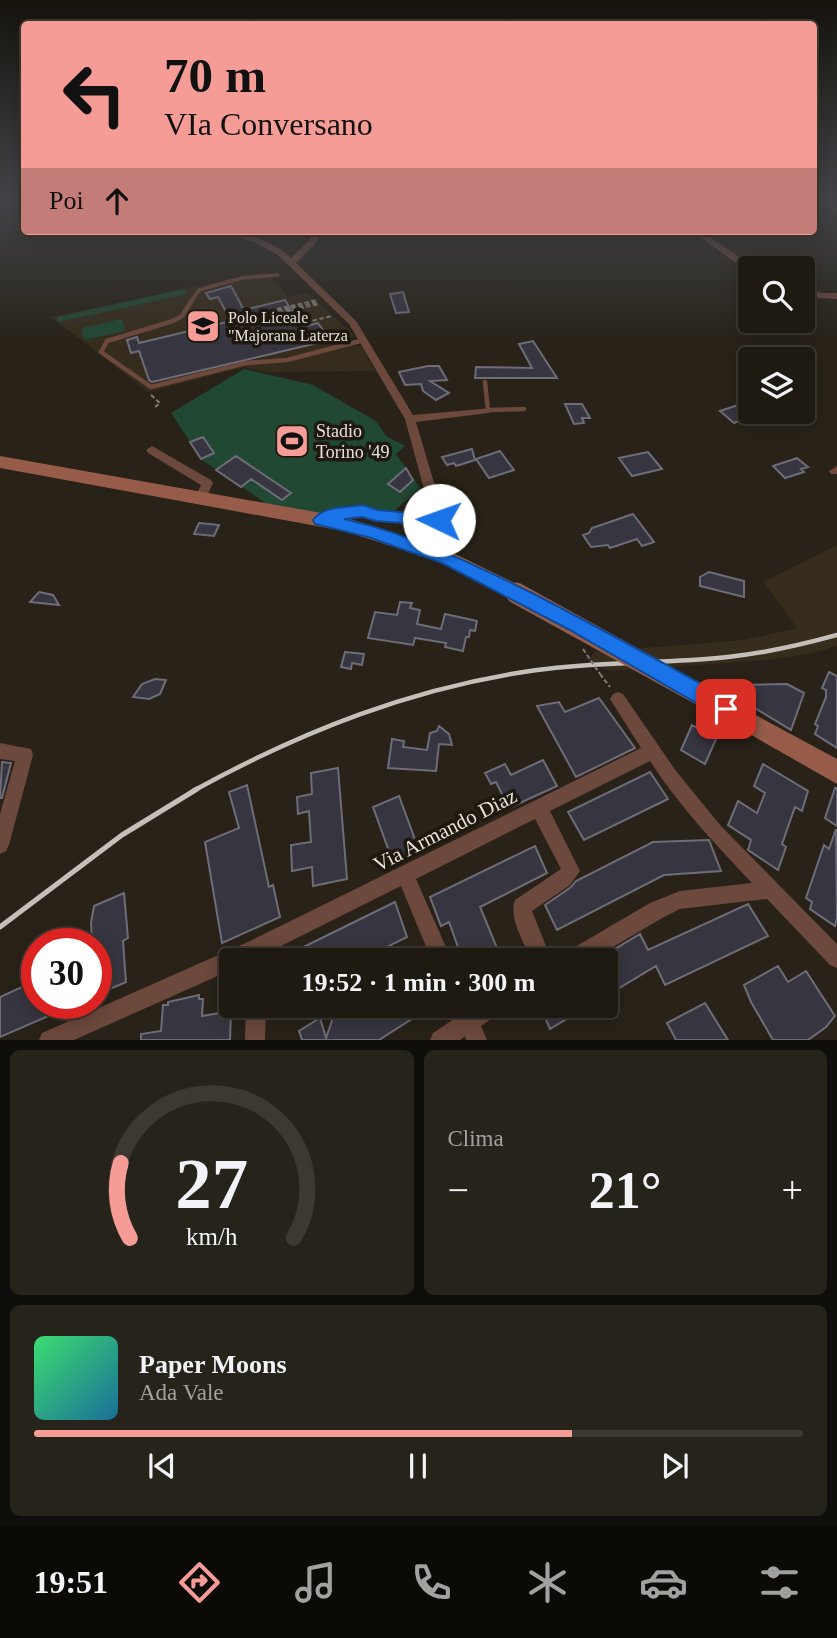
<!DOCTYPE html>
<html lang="it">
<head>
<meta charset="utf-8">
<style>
	:root { --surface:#1e1a12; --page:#26231b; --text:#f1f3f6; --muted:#a1a19f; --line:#3c3832; --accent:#f59c96 }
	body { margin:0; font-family:Georgia,serif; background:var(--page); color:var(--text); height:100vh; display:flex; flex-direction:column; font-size:26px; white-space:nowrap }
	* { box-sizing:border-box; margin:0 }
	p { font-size:23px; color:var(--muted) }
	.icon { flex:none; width:38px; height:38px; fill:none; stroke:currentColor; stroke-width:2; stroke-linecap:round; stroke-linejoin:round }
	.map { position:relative; height:1040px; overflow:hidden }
	.details { display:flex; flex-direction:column; gap:10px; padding:10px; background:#100e0a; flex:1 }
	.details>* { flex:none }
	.banner { position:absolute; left:21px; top:21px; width:796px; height:214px; border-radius:7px; box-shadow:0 4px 18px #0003,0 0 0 2px var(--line); background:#f59c96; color:#111; overflow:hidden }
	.controls { position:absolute; left:738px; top:256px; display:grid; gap:14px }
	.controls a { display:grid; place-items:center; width:77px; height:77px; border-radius:7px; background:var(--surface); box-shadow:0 4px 18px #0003,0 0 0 2px var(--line); font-size:35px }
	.speed { position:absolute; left:21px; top:928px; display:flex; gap:14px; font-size:35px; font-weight:700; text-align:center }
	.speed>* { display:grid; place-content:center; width:91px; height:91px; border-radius:50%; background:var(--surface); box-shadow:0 4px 18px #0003,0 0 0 2px var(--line); line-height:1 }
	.speed .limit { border:10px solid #d22; background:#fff; color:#111 }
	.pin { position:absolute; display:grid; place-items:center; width:60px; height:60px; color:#fff; margin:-30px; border-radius:14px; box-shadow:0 4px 10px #0006 }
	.me { position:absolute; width:77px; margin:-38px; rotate:273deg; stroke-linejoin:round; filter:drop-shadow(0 0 5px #0008) }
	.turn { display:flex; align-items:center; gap:24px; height:147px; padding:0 28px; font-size:32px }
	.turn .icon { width:91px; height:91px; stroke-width:2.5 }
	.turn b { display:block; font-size:49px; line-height:60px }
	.then { display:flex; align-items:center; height:66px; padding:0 28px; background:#0003; gap:14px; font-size:26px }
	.big { font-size:52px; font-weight:700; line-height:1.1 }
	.details .widget { flex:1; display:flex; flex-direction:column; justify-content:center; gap:10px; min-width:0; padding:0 24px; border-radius:10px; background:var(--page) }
	.details .dial { align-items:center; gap:0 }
	.dial svg { height:182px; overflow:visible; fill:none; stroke:var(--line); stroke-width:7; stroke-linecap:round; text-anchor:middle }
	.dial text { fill:var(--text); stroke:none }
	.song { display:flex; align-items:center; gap:21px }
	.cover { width:84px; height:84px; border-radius:10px; background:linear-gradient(135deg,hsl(140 70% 55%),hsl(200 70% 35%)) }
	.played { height:7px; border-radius:4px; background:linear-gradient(90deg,var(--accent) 70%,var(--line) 70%) }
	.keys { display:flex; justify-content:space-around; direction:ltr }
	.heat { display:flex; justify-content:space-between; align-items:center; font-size:38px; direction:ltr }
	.details .tiles { flex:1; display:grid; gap:10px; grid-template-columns:1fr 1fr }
	.widget:last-child { grid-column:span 2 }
	.trip { position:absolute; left:219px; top:948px; width:399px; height:70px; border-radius:7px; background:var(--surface); box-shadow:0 4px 18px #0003,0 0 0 2px var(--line); font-weight:700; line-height:70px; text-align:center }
	.menu { display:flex; height:112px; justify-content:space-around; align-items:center; background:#0c0a07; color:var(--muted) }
	.menu .icon { width:49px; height:49px }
	.menu .selected { color:var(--accent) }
	.menu b { font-size:32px; color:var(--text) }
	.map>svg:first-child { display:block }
</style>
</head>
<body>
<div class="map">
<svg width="837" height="1040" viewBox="0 0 837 1040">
	<rect width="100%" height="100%" fill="#282218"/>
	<!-- built -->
	<path fill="#352c1d" d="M268,271L287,297L307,293L354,335L348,340L351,345L361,346L375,371L266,372L244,367L148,392L51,317Z
		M837,545V646L813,653L768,660L610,671L588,662L594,652L744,640L797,628L763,582Z"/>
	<!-- green -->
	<path fill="#214833" d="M185,289L187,294L58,322L57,317Z
		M122,319L125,331L84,340L82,328Z
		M244,369L313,385L376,421L386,436L405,446L396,454L420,488L393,512L348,505L316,514L267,504L202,460L171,413Z"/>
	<!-- building -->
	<path fill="#373540" stroke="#6f6c79" stroke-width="2" d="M231,286L244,310L285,300L302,327L318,323L330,340L152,382L149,380L139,351L131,353L127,340L137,337L139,343L231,321L218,297L210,299L206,293Z
		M403,292L409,312L396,313L390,294Z
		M533,341L557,378H475L476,367L532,368L519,344Z
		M428,366H439L447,380L430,381L449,393L436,400L423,391L421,384L405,385L399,372Z
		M565,404H582L590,418H582L584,423L574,424Z
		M738,405L752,415L734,423L720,411Z
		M203,437L214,453L201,459L190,442Z
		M472,449L475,460L456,466L454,463L447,465L442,457Z
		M500,451L514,470L489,478L476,459Z
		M648,452L662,469L632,476L619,458Z
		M236,456L291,493L282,500L251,479L241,487L216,470Z
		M797,458L808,467L801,469L804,472L785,478L773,466Z
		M406,468L413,480L400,492L388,484Z
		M633,514L654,542L642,546L637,539L610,548L608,545L591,547L583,535L589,533L592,528Z
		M199,523L219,525L214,536L194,534Z
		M709,572L744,581V597L700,586V577Z
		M39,592L53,595L59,605L30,602Z
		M400,602L412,603L410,608L420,610L417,624L441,629L445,614L477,621L475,631L470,630L469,637H466L463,651L445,647L446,643L415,638L413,645L368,638L375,612L397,615Z
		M345,652L364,654L362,665L352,663L351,669L341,667Z
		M829,672L837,676V748L815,734L818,726L815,724L826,697V690L822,688Z
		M155,679L166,680L160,694L149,699L133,697L142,684Z
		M787,684L804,693L791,730L735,696L741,685Z
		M599,698L635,748L576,777L537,706L559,702L565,712Z
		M692,725L716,739L705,764L681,750Z
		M439,726L449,734L452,745L439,744L436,771L388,768L392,739L404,741L403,747L427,750L430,733L437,731Z
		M543,760L557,786L509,808L496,782L491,784L485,773L505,764L511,775Z
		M2,762L11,763L2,798H0Z
		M763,764L808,791L802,811L795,807L782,844L786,847L778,870L748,850L751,840L728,825L738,801L757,813L765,793L754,786Z
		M338,768L347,879L313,886L312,867L292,871L291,845L311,842L309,811L298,814L297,797L312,794L311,773Z
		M650,772L668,799L584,840L568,812Z
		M247,785L269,887L273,885L280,917L222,943L205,842L239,828L229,792Z
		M835,788H837V826L825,818Z
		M399,796L420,853L394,865L373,807Z
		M836,829L837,918L835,926L810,909L812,902L806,898L824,845L829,849Z
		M709,840L721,871L664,875L557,930L545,905L571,887L576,881L653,842Z
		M535,846L547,873L480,907L500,955L490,961H463L449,922L441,926L430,897Z
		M124,893L128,938L123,941L126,982L96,995V943H92L91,923L94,906Z
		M395,902L407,937L359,961H275Z
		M748,904L768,936L665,985L656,966L606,996V961H595L640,934L648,950Z
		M778,966L788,982L806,971L835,1016L826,1027L808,1040H773L751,1002L744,985Z
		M37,980V1003H60V1011L0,1037V997Z
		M199,995V999H203L202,1016L231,1011L230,1040H141V1034L161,1031L163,1005H168V1002Z
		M705,1003L728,1040H676L667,1023Z
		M337,1006H432L379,1040H302L299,1031L320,1018L326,1038Z
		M540,1006H588L550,1029Z"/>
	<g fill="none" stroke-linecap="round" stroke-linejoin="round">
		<!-- path -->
		<path stroke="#827d75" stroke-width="2" stroke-dasharray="4.5 2.5" stroke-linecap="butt" d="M277,309L317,300
			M299,309L307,322L332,316
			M278,311L318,302
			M279,313L319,304
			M151,395L160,403L155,407
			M600,674L610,687"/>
		<!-- lane-far1 -->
		<path stroke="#6d483c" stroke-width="3.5" d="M814,201L837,209
			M191,302L199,290L242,278L278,275"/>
		<!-- lane -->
		<path stroke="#6d483c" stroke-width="4.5" d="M192,300L182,316L173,321L107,341L101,352L151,387L246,363L287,360L364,340
			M485,382L488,410L524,409"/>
		<!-- street -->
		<path fill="#6d483c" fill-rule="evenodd" d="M221,231C246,231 273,241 291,258L309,241L315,231H323L315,244L296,263L356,321L413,415L492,408V412L488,413L416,422L445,520L443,523L439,525C413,522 387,517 361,517C347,518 327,525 317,523L315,520L317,517C355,504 392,512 431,515L405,419L349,324L278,255L256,243Z
			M692,231H701L745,261L767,268H752L739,265Z
			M803,285L821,293H837V299L819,298L803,290Z
			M152,446L211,480L213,483L205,500L201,501L195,497L201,485L148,453L146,450Z
			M837,466V474H831L829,471Z
			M618,692L623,694L676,771L721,826L837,944V968L830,965L767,899L680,909L664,917L589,961H560L563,954L650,903L680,891L752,883C715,844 679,806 650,761L550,811L580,871L570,885L532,911L552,961H532C525,944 508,918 515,900L561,869L535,819L416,879L452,961H432L401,886L251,961H231V970L74,1040H39L42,1033L250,941L641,748L610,699L613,694Z
			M0,743L31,749L33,755L9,845L6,851L0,854V814L15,761L0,759Z
			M246,1006H266L265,1040H245Z
			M452,1006H503L500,1013L481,1026L487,1040H466L465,1036L460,1040H430L433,1033L457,1017Z"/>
		<!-- secondary -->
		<path fill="#975c49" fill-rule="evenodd" d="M0,456L344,517L447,550L523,587L526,593L523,599L516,601L435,560L344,531L0,468Z
			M726,699L837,759V784L718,716L715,709L718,702Z"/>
		<!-- rail-far1 -->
		<path stroke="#c4bfb8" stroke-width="4.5" d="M193,791C302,731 414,687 537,670C600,661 665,664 728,657C765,653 801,645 837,635"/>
		<!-- rail -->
		<path stroke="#c4bfb8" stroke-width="5" d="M0,927L122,835L197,789"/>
		<!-- path-bridge -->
		<path stroke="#827d75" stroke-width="2" stroke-dasharray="4.5 2.5" stroke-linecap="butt" d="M583,649L600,674"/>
		<!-- secondary-bridge -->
		<path stroke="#975c49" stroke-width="21" d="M516,593L726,709"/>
	</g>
	<!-- sky -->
	<linearGradient id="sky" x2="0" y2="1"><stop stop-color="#16130d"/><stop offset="0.58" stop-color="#424448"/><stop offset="1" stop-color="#424448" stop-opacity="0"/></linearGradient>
	<rect width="837" height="344" fill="url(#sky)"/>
	<!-- route -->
	<path fill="#1a73e8" stroke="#114b97" stroke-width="2" d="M363,505L377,510L445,516L447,520L439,526L376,521L362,517L344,519C411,534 471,563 532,593C600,628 667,665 734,702L736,709L734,716L726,719L719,716L568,629L442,563L368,537L315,524L313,520C323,506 347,507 363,505Z"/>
	<!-- icons -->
	<defs>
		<g id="school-square" transform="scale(1.75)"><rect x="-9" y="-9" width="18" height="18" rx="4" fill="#f59c96" stroke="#1e180f"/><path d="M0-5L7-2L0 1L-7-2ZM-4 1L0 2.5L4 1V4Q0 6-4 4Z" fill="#111"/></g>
		<g id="stadium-square" transform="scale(1.75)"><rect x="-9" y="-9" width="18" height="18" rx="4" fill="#f59c96" stroke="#1e180f"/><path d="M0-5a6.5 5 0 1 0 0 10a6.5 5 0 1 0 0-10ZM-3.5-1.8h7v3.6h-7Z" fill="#111"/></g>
	</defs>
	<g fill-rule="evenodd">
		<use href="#school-square" x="203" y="326"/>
		<use href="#stadium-square" x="292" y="441"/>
	</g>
	<g text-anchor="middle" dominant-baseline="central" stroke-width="7" stroke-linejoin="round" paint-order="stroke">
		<!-- far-poi labels -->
		<g font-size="16" fill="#e6e2db" stroke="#1e180f" text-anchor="start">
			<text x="228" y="317">Polo Liceale<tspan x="228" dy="18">"Majorana Laterza</tspan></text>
		</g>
		<!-- poi labels -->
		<g font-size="18" fill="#e6e2db" stroke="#1e180f" text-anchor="start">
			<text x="316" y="431">Stadio<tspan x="316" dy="21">Torino '49</tspan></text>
		</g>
		<!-- near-street labels -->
		<g font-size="21" fill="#e6e2db" stroke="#1e180f">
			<text transform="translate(445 830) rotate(-27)">Via Armando Diaz</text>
		</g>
	</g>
</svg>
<div class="controls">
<a><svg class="icon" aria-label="search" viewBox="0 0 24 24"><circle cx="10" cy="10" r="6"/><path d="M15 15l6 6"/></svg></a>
<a><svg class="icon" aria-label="layers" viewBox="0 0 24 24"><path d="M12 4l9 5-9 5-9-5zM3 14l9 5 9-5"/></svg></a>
</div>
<div class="speed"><div class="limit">30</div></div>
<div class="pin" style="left:726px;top:709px;background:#d93025"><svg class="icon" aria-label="arrive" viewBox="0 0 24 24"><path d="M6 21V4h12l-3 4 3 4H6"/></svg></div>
<svg class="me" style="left:439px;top:520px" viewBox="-20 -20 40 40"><circle r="19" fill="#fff"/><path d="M0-13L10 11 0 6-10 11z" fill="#1a73e8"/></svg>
<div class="trip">19:52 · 1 min · 300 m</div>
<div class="banner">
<div class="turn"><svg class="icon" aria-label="left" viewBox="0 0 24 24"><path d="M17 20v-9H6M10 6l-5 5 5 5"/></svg><div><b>70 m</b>VIa Conversano</div></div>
<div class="then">Poi<svg class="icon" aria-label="ahead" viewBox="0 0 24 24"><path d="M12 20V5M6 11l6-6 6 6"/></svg></div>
</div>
</div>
<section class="details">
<div class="tiles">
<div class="widget dial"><svg viewBox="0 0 100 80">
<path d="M14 69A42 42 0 1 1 86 69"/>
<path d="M14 69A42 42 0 0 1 10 36" stroke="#f59c96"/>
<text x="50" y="56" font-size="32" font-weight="700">27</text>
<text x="50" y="72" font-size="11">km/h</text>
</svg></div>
<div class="widget"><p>Clima</p>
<div class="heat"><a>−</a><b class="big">21°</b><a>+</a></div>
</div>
<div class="widget">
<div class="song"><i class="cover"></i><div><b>Paper Moons</b><p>Ada Vale</p></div></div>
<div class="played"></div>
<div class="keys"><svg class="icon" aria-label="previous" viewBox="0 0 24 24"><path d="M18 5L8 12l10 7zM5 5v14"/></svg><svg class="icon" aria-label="pause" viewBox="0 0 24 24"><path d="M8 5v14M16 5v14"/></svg><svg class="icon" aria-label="next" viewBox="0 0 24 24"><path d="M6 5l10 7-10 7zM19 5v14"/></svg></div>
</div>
</div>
</section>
<nav class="menu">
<b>19:51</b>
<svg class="icon selected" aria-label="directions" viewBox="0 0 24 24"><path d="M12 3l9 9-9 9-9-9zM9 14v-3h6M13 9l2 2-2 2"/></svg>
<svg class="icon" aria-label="music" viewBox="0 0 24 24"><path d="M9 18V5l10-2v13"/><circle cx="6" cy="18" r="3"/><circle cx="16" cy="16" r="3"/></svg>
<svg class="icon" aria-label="phone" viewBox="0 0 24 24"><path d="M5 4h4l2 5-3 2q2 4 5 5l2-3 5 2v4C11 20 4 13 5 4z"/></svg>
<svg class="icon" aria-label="climate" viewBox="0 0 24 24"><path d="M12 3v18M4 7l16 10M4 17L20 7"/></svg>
<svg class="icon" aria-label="car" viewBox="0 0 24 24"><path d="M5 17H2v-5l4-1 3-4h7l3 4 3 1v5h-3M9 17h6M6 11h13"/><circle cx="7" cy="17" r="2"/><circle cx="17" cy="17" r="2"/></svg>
<svg class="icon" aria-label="filters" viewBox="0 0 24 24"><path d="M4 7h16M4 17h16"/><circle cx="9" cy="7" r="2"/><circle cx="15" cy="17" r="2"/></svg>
</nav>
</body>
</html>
